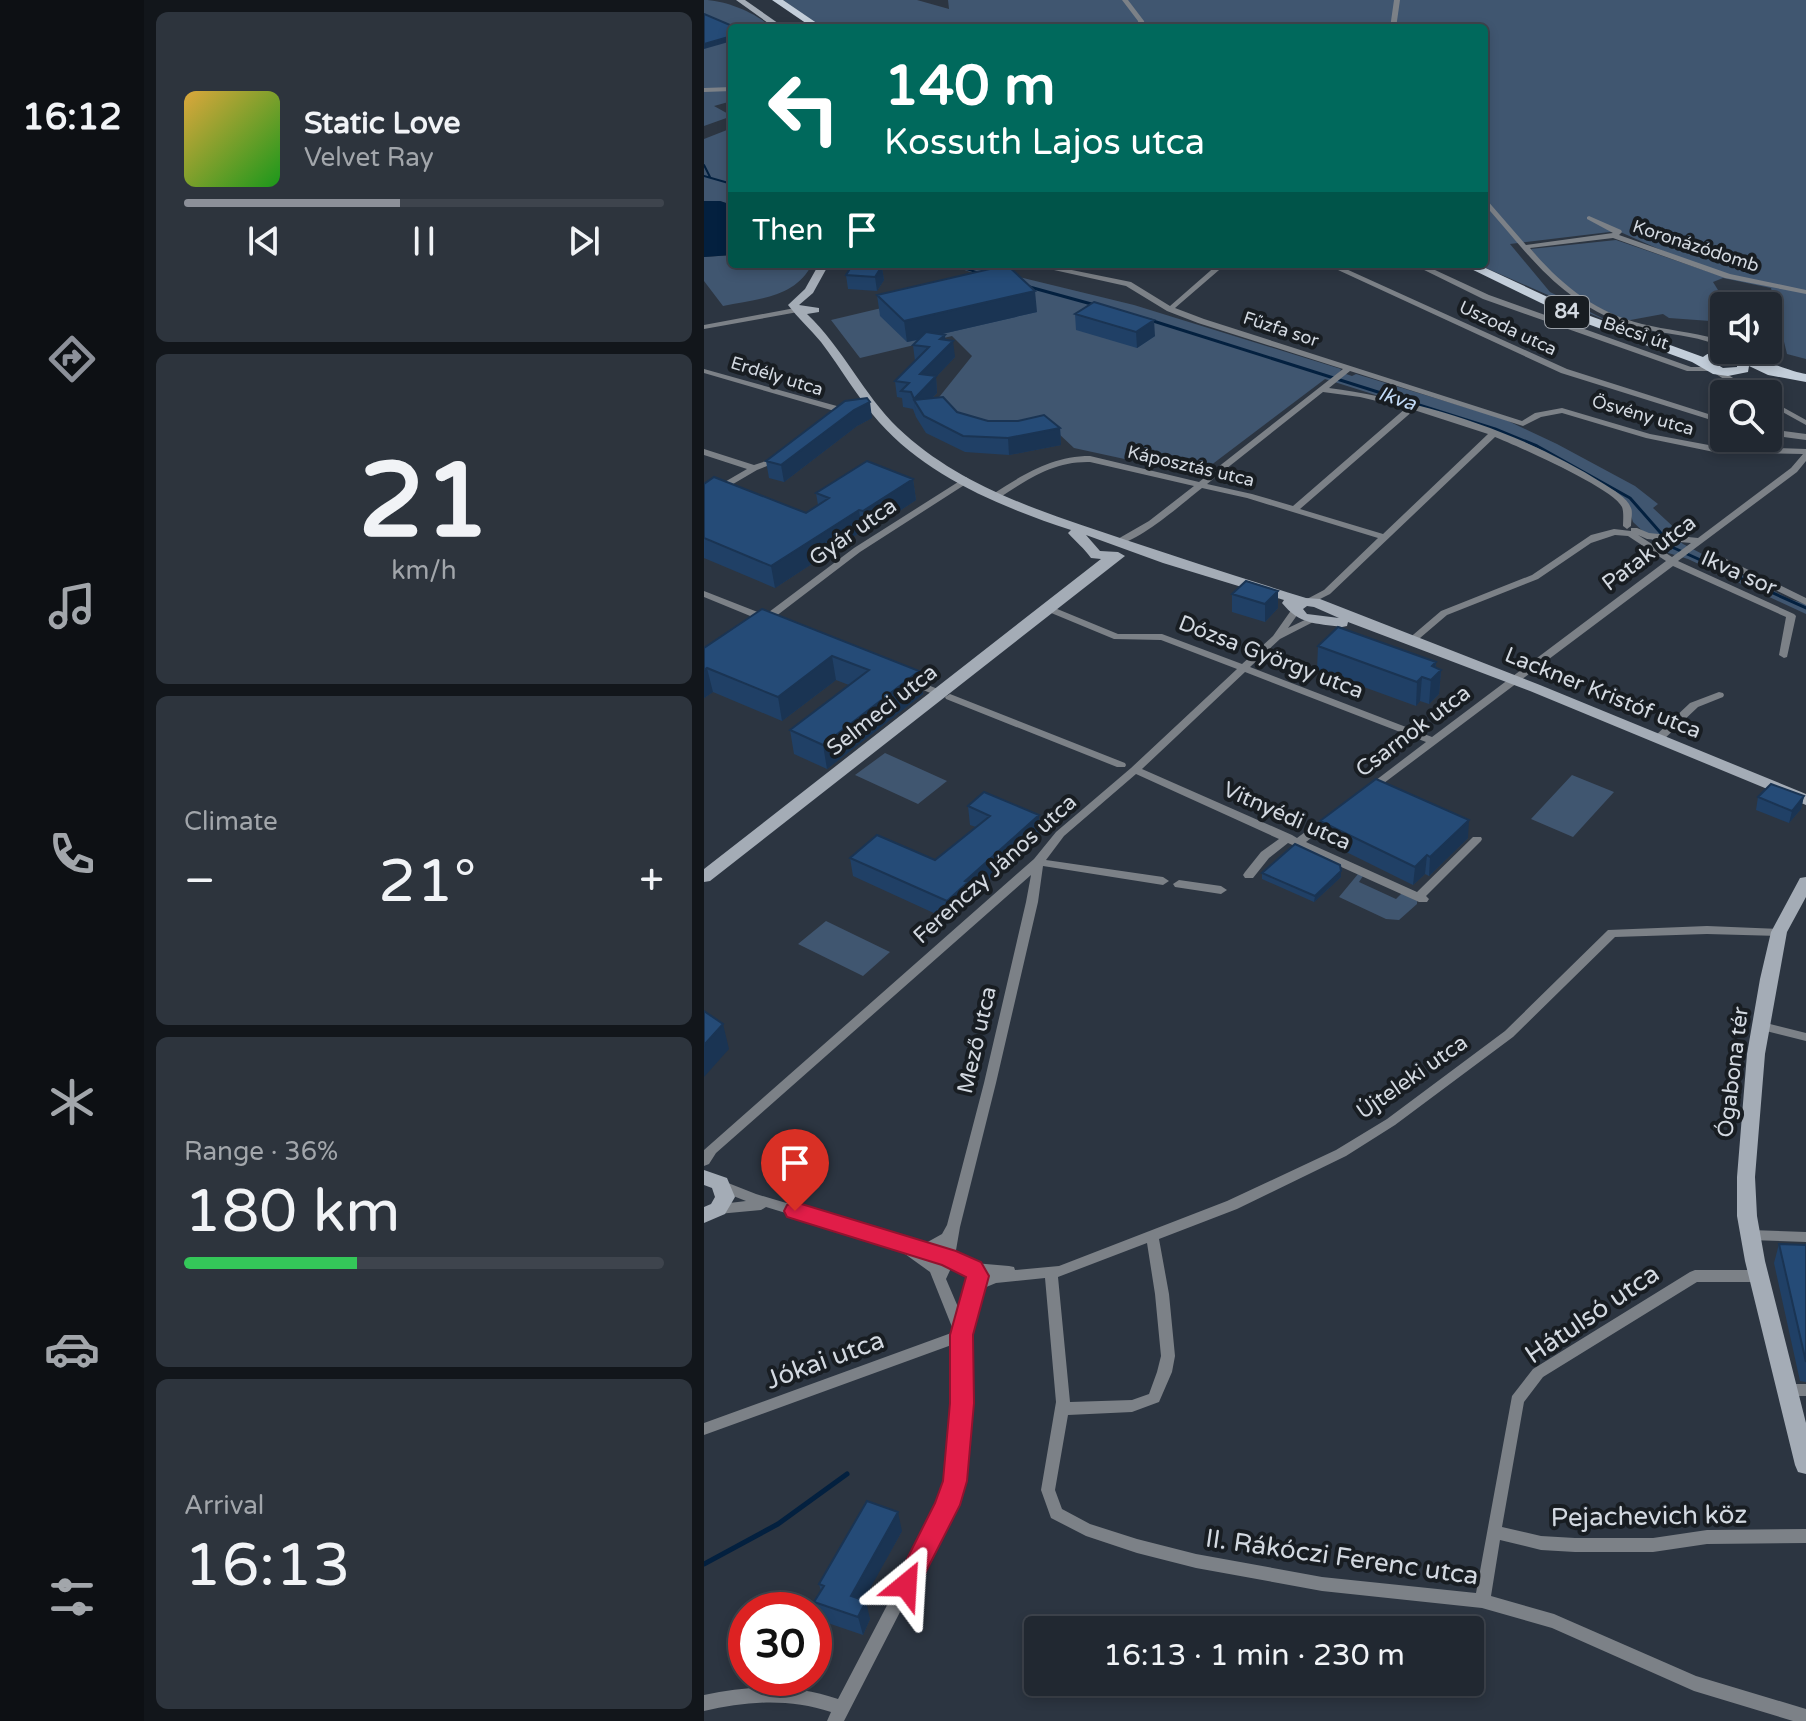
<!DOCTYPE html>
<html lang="en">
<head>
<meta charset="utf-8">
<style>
	:root { --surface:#212831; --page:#2d343d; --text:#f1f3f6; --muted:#a2a6ab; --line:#3e444d; --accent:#8c9099 }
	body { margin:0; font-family:"Varela Round",sans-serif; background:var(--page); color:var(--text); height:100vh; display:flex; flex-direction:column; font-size:30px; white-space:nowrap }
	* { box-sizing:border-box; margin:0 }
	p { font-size:26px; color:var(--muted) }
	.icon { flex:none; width:44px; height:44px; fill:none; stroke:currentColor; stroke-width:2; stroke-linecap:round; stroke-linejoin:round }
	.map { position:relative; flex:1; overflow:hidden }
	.panel { display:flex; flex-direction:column; gap:12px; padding:12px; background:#12161b; width:560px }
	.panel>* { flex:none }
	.banner { position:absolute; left:24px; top:24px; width:760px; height:244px; border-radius:8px; box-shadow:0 4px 12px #0003,0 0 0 2px var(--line); background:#00695c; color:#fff; overflow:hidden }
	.fabs { position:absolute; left:1006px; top:292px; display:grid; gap:16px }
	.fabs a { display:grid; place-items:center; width:72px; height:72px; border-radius:8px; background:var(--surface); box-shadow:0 4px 12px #0003,0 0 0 2px var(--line); font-size:40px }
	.speed { position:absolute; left:24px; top:1592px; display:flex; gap:16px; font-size:40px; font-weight:700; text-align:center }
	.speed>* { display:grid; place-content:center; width:104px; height:104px; border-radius:50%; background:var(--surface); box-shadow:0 4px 12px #0003,0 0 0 2px var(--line); line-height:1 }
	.speed .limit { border:12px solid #d22; background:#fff; color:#111 }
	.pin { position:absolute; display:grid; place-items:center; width:68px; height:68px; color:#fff; margin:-82px -34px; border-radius:50% 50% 50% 0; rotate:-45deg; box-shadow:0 0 8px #0007 }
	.pin .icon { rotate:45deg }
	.me { position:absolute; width:88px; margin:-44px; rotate:27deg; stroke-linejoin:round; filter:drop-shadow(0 0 6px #0008) }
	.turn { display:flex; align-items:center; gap:28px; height:168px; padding:0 24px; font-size:36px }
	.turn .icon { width:104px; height:104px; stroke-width:2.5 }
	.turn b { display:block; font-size:56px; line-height:68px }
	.then { display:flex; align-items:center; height:76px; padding:0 24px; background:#0003; gap:16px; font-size:30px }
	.big { font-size:60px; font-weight:600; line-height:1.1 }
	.panel .tile { flex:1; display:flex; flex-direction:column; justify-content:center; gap:12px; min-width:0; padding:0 28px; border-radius:12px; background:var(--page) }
	.panel .dial { align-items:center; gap:0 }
	.dial b { font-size:104px; line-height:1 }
	.song { display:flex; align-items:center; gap:24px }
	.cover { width:96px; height:96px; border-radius:12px; background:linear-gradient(135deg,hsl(40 70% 55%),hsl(120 70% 35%)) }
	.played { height:8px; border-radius:4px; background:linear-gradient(90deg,var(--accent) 45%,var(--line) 45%) }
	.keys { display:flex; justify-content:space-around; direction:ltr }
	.heat { display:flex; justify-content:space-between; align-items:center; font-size:44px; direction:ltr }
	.charge { height:12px; border-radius:6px; background:linear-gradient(90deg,#34c759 36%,var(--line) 0) }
	.trip { position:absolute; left:320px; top:1616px; width:460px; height:80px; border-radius:8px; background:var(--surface); box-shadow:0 4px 12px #0003,0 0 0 2px var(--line); font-weight:600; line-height:80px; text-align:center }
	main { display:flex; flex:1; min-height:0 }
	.tabs { display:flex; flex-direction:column; width:144px; justify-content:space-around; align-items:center; background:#0d1014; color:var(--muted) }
	.tabs .icon { width:56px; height:56px }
	.tabs .selected { color:var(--accent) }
	.tabs b { font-size:36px; color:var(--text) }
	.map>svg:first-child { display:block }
</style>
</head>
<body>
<main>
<nav class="tabs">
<b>16:12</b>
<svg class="icon selected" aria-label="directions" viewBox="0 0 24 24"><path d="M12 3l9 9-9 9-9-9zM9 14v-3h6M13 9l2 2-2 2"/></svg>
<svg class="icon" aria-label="music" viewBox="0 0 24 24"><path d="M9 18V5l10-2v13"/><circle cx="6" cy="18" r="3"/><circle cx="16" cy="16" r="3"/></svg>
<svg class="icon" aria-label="phone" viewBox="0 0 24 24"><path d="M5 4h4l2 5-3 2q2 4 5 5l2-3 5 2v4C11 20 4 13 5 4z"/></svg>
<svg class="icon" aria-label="climate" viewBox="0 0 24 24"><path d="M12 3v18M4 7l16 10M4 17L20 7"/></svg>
<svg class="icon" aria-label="car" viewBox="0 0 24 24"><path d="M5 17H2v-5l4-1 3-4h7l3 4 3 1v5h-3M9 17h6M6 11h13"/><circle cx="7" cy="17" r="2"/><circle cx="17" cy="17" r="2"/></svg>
<svg class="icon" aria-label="filters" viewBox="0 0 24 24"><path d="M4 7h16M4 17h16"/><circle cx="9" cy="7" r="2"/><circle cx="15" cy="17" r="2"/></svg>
</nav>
<section class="panel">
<div class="tile">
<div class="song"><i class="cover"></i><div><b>Static Love</b><p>Velvet Ray</p></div></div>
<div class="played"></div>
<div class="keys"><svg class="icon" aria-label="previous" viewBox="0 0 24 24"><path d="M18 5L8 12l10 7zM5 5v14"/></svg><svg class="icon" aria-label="pause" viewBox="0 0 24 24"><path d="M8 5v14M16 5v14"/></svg><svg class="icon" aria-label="next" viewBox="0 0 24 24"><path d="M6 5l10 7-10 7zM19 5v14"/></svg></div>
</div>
<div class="tile dial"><b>21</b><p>km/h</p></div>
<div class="tile"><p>Climate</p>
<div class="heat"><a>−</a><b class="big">21°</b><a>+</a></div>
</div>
<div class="tile"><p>Range · 36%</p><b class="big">180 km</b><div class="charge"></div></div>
<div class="tile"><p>Arrival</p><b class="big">16:13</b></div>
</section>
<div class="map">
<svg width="1102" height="1721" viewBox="0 0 1102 1721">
	<rect width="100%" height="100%" fill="#2c3541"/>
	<!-- green -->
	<path fill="#405670" d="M0,0C21,0 53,13 68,28H28V101L10,106L28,116L0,126Z
		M79,0H213L245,9L244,0H1102V359L1083,354L1067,288L1019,278L1009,282L1024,306H1020V322L965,318L959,314L921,321L874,297L848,277L827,249L912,240L1011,274L914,231L806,244L846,292L910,324L773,264H780V28H119Z
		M28,128V205L16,201H0V139Z
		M28,255V264H108C92,298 52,299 19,306L0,281V257Z
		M243,264H299L291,271L430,305L637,369L636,372L648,376L652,374L800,419L853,444L931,486L954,504L949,508L976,533L972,538L979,544L1085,599L1102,604V614L984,559L961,552L929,522L924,506L892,484L783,430L621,379L494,475L370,448L354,433L224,411L268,356L248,336L156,358L127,320L266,287L278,276Z
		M181,753L243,781L214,804L151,775Z
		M868,775L910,792L869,837L827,819Z
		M654,874L659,876L655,882L692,899L698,893L713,901V904L695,920L682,919L635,897Z
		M122,921L186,952L159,976L94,944Z"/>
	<!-- water -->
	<path fill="#03203f" d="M0,201H16L28,205V255L0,257Z"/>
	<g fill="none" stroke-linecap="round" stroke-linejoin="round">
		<!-- stream-far2 -->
		<path stroke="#03203f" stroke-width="2" d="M0,165L6,177
			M0,176L28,184
			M247,264L275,273"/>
		<!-- stream-far1 -->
		<path stroke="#03203f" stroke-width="3" d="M322,286L391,305
			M446,320L791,429L833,446L926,498L970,548L1102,608"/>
		<!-- stream -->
		<path stroke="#03203f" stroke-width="5" d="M0,1564L74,1524L143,1474"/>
		<!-- street -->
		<path fill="#7c8187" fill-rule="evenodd" d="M418,0H424L440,21L441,28H435L434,21Z
			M690,0H696L692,28H686Z
			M28,87V91L0,92V88Z
			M780,198L782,199L822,245L909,233L883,219V217L885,216L917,230L918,232L915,235L1026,274L1102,290V294L1021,278L909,238L826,248C856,284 892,313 938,324C963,330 988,332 1012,339L1020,342V347C1008,343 997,339 985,337C964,333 944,331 924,325C855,301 826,256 780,204Z
			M323,264H338L427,282L466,306L514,264H522L471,308L500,319L818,421L831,413L858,408L946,434L1010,446L1102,449V461L1093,472L974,561L1090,614L1092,616L1083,657L1080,658L1075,655L1082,617L969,566L668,792H660L659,790L722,742L541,672L438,769L588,835L593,838L624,815H632L633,817L632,819L602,842L713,892L769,837H777L778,839L777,841L722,896L725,899L723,902H715L584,843L565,858L549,878H541L539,875L541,872L557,852L575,839L432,774L360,836L342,860L459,877L465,881L459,885L339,866L334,902L292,1083L256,1227L251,1256L270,1263L305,1266L310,1267L311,1270L355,1266L523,1201L632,1150L683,1119L801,1031L904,930L1003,926L1079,929L1081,932L1079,935L1075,936L1003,934L911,937L809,1037L691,1125L642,1156L533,1209L455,1239L465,1294L471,1356L468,1372L455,1402L428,1412L364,1415L351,1490L358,1509L386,1524L433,1539L492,1554L618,1577L772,1593L808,1396L829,1369L986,1272L991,1270H1054L1059,1272L1061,1276L1059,1280L1054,1282H993L839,1377L820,1402L798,1527L837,1536L871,1538H949L1003,1530L1102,1529V1543L1003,1544L949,1552H871L837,1550L796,1540L787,1596L850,1614L992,1676L1102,1709V1721H1089L990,1691L848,1628L778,1608L618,1591L492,1568L433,1553L382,1536L347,1518L337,1490L352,1402L341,1278L292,1283L275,1290L267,1344L261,1452L251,1505L140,1721H123L127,1712C85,1698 42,1701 0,1711V1695C46,1685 89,1684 134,1699L236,1504L246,1452L253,1343L0,1435V1423L250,1332L226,1272L201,1254L200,1249L62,1207L57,1210L14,1214L9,1213L7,1209L9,1205L42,1201L14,1190L12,1186L14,1182L19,1181L52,1194L220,1244L238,1234L243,1225L280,1083L322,902L327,875L12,1153L5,1164L0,1166V1150L330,859L352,832L427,768L533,669L457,640L410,639L340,610L338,608L340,606H346L414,634H458L538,664L569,636L588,609H594L596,611L584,628L607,617L610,616L615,619L576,639L546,667L728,737L962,561L924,536L911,535L887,543L834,579L743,615L709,644H703L701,642L703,640L737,611L828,575L887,535L910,529L927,531V528H933L945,533L994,538L1087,468L1099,454L1010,452L942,438L858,413L837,417L819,426L646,371L625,388C720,401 818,432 900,484C909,490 923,497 927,508C929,512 927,521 927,526L923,529L919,526C919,521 920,512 918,507C909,488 813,446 791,437L626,594L606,604L601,601L603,599L620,590L674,538L543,498L498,488C480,502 433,544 412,544V540L445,521L490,486L386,462C350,461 324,479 295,498H289V494C320,474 348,456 386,456L495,482L639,369L494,323L463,311L422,286ZM619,392L656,397L702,408L589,506L548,494L503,484ZM710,410L784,434L679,534L596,509ZM934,535L943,539L987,543L968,557ZM443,1243L451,1294L457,1356L453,1372L445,1394L428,1400L366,1402L354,1277ZM248,1266L269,1273L284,1275C260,1284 261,1289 257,1314L242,1279Z
			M621,264H631L863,369L1020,419V424L857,373Z
			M708,264H718L785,295L987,367H1012L1054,394H1044L1007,371H983L779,299Z
			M91,308L95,310L94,312L0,329V325Z
			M0,369L140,408L141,410L137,412H134L0,373Z
			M1064,399L1102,420V425L1064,404Z
			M1064,429L1102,434V440L1064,435Z
			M0,449L50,465L74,457L78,460L53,470L0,501V494L43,469L0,455Z
			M262,477L266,480L265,482L156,552L63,623H57L56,620L0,597V591L61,615L150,548Z
			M1016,556L1102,598V605L1013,561V557Z
			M206,678L239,691L240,693L239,695H231L203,683L201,681L203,679Z
			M1015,692L1019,693L1020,695L1019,697L994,707L958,741H950L949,739L950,737L986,703Z
			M246,694L421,763L422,765L421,767H413L242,699L241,697Z
			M475,880L517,886L523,890L517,894L471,887L469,884Z
			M1058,1022L1102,1033V1041L1054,1029L1052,1026L1054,1023Z
			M1046,1230L1102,1232V1242L1046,1240L1041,1239L1039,1235L1041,1231Z
			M1083,1384H1102V1396H1083L1078,1394L1076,1390L1078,1386Z"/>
		<!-- secondary -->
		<path fill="#a4acb6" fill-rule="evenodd" d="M32,0H41L81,28H71Z
			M115,264H125L109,293L95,305L115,308V312L103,314C139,348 159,394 194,428C257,488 342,513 422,540C482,560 541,579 602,598L616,599L836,685L1102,794V805L826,691L644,622L643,626L638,627C611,623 596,625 578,603L580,600L459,563L382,535L396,551L414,552L421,556L6,881L0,882V869L397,559L387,558C380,548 372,542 364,533L367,530C298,507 225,478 175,422C153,397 137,368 117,342C106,329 94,318 84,305L101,289ZM603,606L610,607L635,618L603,614L599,609Z
			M1102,877V897L1083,932L1061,1054L1051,1177L1053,1216L1061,1261L1102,1423V1474L1094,1472L1091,1465L1041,1261L1033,1216V1177L1043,1054L1056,979L1067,932L1096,878Z
			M0,1170L23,1178L31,1197L21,1214L0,1223V1207L7,1204L11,1197L8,1188L0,1185Z"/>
		<!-- primary -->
		<path fill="#c3ceda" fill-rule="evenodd" d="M68,0H79L120,28H109Z
			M757,264H773L878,313L999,357C1019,339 1077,370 1102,374V382L1064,375L1045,366L1044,372L1024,376L1009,374L988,362L870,319ZM1026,359L1033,361V367L1019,368L1009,362Z"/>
	</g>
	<!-- wall -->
	<path fill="#204066" d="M178,268L180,280L173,291L144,289L142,275Z
		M173,295L333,312L238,334L251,357L232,377L233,393L228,398L253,412L284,421L356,428L357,445L305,455L261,452L222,433L212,417L209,409L199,407L198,398L193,397L191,381L211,361L209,345L214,340L203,342L176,316Z
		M371,314L451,336L433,348L372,330Z
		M168,418L153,426L80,482L65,478L62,461Z
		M209,479L212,500L162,533L158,531L71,588L0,558V484L102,513L114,505L112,493Z
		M528,594L574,608L561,622L528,612Z
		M58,609L215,671L219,694L123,769L90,754L86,730L145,685L132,680L78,721L9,692L0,698V648Z
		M614,646L732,662V668L737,670L735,694L725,704L716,701L712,706L613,670Z
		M1100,796L1097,809L1085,823L1052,810L1054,797Z
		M264,806L336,833L266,898V901L245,920L149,876L146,858L231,860L272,827L266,825Z
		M616,821L764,838L725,876L721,874L709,885L616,839Z
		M558,873L637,877L610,902L558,879Z
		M1075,1244L1102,1245V1382L1096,1381L1070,1263Z
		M198,1531L159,1600L166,1619L159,1635L115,1620L110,1602L117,1591L115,1584Z"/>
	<!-- shaded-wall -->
	<path fill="#1a3453" d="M28,36V41L0,49V44Z
		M161,264H185L178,268L180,280L173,291L171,277L165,276Z
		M331,291L333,312L203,342L200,321Z
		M450,320L451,336L433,348L432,332Z
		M241,335L242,348L249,341L251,357L232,377L233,393L216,410L210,400L212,415L210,399L216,374L236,339Z
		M166,402L168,418L153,426L80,482L77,465L150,410Z
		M356,428L357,445L305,455L304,438Z
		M209,479L212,500L162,533L159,511Z
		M155,510L158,531L71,588L67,566Z
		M574,591V608L561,622V604Z
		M128,656L132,680L78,721L74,697Z
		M732,662L731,675L737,670L735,694L725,704L728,666Z
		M3,668L9,692L0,698V670Z
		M215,671L219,694L123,769L119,745Z
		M718,677L716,701L712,706L713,682Z
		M1100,796L1097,809L1085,823L1088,811Z
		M335,815L336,833L266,898V901L245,920L243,901L261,881Z
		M765,820L764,838L725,876L726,857Z
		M723,855L721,874L709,885L711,867Z
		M637,871V877L610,902L611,896Z
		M19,1024L25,1049L0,1077V1045Z
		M194,1512L198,1531L152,1614L147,1596Z
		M162,1601L166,1619L159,1635L154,1617Z"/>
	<!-- building -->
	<path fill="#254b77" stroke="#1a3453" stroke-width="2" d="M0,14L33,28H28V36L0,44Z
		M149,264H161L159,265L178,266L171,277L142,275Z
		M303,265L331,291L200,321L173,295Z
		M390,302L450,320L432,332L371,314Z
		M222,332L241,335L236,339L249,341L216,374L232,376L210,399L207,392L197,391L205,383L191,381L225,347L209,345Z
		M239,397L253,412L284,421H314L340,415L356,428L304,438L259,436L220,416L210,400Z
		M163,398L166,402L150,410L77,465L62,461L141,401Z
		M163,461L209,479L159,511L155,510L67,566L0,538V484L10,477L102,513L125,498L112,493Z
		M542,581L574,591L561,604L528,594Z
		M58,609L215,671L119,745L86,730L165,670L128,656L74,697L3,668L0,670V648Z
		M634,627L732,662L728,666L737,670L727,680L718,677L713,682L614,646Z
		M672,779L765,820L726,857L723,855L711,867L616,821Z
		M1067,784L1100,796L1088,811L1054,797Z
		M280,792L335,815L261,881L264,882L243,901L146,858L173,835L231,860L286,816L264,806Z
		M591,844L636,865L637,871L611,896L558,873Z
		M0,1011L19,1024L0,1045Z
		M1075,1244L1102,1245V1362Z
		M163,1501L194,1512L147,1596L162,1601L154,1617L110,1602L120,1586L115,1584Z"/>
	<!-- route -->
	<path fill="#e11d48" stroke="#92132f" stroke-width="2" d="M91,1202L252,1251L277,1262L285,1276L269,1335L270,1403L263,1481L256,1505L211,1593L202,1596L193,1593L190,1585L231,1503L239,1481L246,1403V1335L262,1277L238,1265L83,1217L80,1211L83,1205Z"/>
	<g text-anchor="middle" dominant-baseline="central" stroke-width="8" stroke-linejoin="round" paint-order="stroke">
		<!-- far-street labels -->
		<g font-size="18" fill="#d3d9e1" stroke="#181d22">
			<text transform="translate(992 246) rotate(18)">Koronázódomb</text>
			<text transform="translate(804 328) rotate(25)">Uszoda utca</text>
			<text transform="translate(577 329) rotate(18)">Fűzfa sor</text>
			<text transform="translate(932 333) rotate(19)">Bécsi út</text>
			<text transform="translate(73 376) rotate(17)">Erdély utca</text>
			<text transform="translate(939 415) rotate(16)">Ösvény utca</text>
			<text transform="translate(487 466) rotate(13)">Káposztás utca</text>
		</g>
		<!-- shield labels -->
		<rect fill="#181d22" stroke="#9ba1a8" stroke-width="2" x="841" y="296" width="44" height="32" rx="6"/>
		<g font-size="20" font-weight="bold" fill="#d3d9e1">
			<text x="863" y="312">84</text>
		</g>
		<!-- far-water labels -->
		<g font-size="20" font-style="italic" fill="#c2daf6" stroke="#181d22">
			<text transform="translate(693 399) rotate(18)">Ikva</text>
		</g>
		<!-- street labels -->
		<g font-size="22" fill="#d3d9e1" stroke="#181d22">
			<text transform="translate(149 532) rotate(-35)">Gyár utca</text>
			<text transform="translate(945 553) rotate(-37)">Patak utca</text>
			<text transform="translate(1035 573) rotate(24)">Ikva sor</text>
			<text transform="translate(567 657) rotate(21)">Dózsa György utca</text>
			<text transform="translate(899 693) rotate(22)">Lackner Kristóf utca</text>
			<text transform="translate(178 710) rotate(-38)">Selmeci utca</text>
			<text transform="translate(709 731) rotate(-37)">Csarnok utca</text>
			<text transform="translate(583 816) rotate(24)">Vitnyédi utca</text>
			<text transform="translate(291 869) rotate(-42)">Ferenczy János utca</text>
			<text transform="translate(273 1040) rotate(-77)">Mező utca</text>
			<text transform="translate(1029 1072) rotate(-83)">Ógabona tér</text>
			<text transform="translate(708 1077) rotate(-35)">Újteleki utca</text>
		</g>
		<!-- near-street labels -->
		<g font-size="26" fill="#d3d9e1" stroke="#181d22">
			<text transform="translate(888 1314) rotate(-34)">Hátulsó utca</text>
			<text transform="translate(121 1360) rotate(-20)">Jókai utca</text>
			<text transform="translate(945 1516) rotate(-1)">Pejachevich köz</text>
			<text transform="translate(638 1557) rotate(8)">II. Rákóczi Ferenc utca</text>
		</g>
	</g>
</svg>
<div class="fabs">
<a><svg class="icon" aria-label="sound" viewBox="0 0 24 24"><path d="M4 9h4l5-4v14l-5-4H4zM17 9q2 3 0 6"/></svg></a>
<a><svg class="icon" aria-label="search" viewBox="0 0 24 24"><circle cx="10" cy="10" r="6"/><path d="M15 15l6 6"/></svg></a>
</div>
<div class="speed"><div class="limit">30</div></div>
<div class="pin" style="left:91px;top:1211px;background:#d93025"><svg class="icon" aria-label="arrive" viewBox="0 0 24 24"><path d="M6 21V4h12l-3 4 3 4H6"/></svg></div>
<svg class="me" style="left:202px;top:1585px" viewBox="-20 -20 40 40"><path d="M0-17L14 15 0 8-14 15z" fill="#e11d48" stroke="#fff" stroke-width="4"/></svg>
<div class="trip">16:13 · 1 min · 230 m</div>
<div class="banner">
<div class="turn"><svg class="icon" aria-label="left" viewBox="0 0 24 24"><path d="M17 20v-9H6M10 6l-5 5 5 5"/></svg><div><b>140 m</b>Kossuth Lajos utca</div></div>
<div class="then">Then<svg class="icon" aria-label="arrive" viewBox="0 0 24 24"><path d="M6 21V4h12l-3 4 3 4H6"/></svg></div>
</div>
</div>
</main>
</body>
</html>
